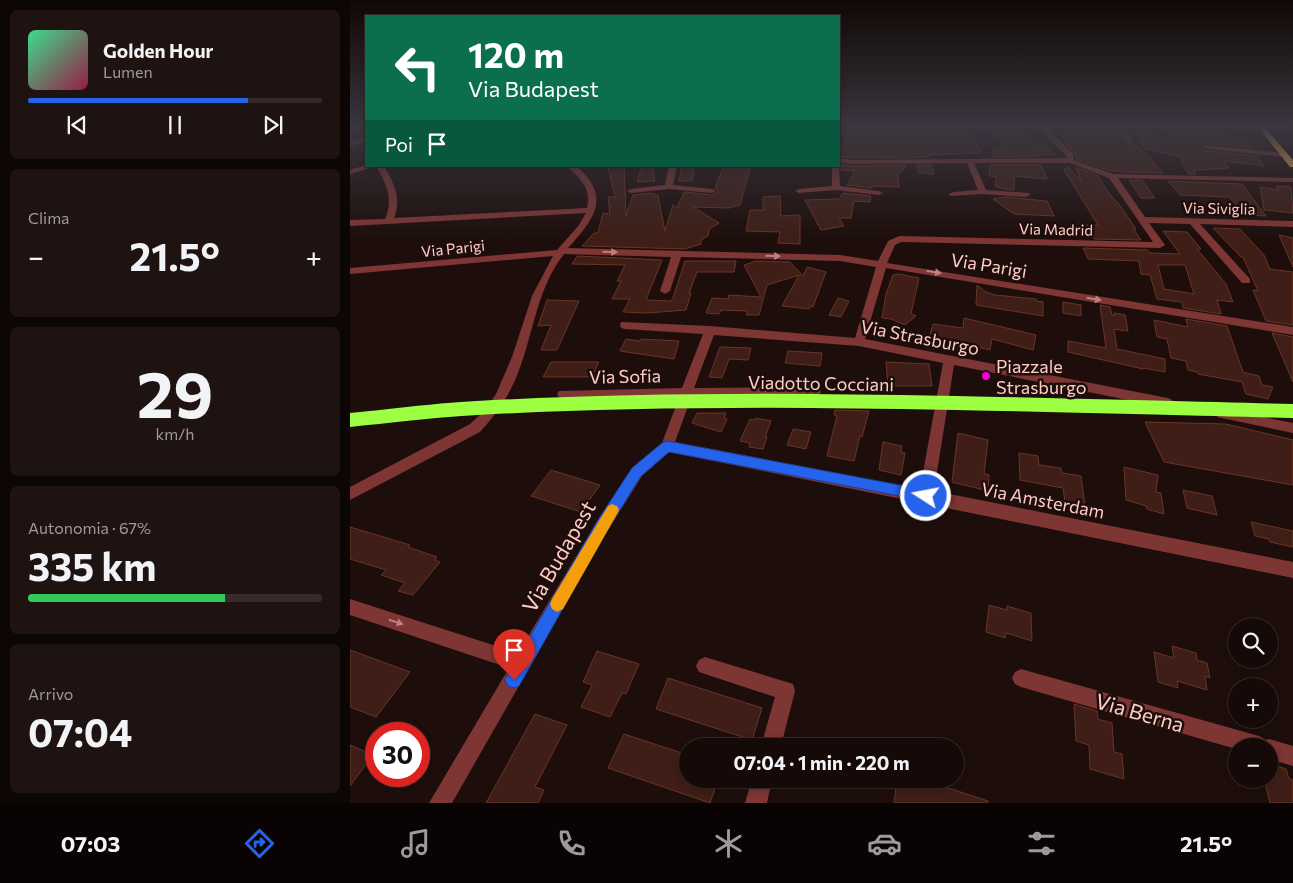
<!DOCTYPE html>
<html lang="it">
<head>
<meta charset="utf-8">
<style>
	:root { --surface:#160a08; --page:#1f1312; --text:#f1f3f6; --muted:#9e9a9c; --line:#352b29; --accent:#2563eb }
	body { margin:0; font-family:Commissioner,sans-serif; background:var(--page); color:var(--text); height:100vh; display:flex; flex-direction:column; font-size:19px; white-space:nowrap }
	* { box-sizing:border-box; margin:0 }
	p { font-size:16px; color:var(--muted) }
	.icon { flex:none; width:28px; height:28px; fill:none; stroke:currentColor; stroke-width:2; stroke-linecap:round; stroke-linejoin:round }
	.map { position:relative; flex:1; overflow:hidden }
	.sheet { display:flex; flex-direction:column; gap:10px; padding:10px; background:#0c0604; width:350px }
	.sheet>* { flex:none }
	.guide { position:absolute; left:15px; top:15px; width:475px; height:152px; border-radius:0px; box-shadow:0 2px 8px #0003,0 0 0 1px var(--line); background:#0b6e4f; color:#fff; overflow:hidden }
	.tools { position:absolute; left:878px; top:618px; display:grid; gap:10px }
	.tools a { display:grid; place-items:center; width:50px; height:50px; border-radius:50%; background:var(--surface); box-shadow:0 2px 8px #0003,0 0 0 1px var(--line); font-size:25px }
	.speed { position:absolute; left:15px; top:722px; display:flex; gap:10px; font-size:25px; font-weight:700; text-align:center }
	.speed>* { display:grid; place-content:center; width:65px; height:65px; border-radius:50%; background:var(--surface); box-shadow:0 2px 8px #0003,0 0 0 1px var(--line); line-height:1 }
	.speed .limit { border:8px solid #d22; background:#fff; color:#111 }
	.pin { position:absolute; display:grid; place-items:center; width:42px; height:42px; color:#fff; margin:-51px -21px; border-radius:50% 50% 50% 0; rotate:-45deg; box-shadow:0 0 5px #0007 }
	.pin .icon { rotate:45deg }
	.me { position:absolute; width:55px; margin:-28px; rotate:281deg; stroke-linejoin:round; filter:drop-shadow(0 0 4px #0008) }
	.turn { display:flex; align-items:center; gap:18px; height:105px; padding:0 20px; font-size:22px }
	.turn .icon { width:65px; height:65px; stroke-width:2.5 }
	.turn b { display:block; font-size:35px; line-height:42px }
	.then { display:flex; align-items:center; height:48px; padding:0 20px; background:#0003; gap:10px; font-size:19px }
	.big { font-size:38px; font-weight:700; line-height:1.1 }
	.sheet .card { flex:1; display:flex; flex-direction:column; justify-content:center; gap:8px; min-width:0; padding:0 18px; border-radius:8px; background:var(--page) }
	.sheet .dial { align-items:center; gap:0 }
	.dial b { font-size:65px; line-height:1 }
	.song { display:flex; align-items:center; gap:15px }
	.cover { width:60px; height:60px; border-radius:8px; background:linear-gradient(135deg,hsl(150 70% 55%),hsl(340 70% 35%)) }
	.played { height:5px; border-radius:2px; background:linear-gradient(90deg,var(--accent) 75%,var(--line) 75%) }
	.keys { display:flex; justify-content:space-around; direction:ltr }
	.heat { display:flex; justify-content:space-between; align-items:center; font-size:28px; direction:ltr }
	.charge { height:8px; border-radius:4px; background:linear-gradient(90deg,#34c759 67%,var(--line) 0) }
	.trip { position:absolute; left:329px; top:738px; width:285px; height:50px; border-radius:25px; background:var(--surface); box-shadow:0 2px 8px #0003,0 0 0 1px var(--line); font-weight:700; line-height:50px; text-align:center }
	.menu { display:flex; height:80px; justify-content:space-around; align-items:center; background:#090403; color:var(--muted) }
	.menu .icon { width:35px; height:35px }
	.menu .active { color:var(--accent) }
	.menu b { font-size:22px; color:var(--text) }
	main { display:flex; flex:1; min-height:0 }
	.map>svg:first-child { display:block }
</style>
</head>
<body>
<main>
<section class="sheet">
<div class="card">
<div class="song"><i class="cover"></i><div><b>Golden Hour</b><p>Lumen</p></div></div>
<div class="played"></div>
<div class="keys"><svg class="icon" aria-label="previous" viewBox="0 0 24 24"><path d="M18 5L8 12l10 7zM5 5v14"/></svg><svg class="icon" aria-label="pause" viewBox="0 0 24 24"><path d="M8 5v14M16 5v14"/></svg><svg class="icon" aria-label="next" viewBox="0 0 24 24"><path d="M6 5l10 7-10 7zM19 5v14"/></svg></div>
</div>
<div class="card"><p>Clima</p>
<div class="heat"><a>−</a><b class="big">21.5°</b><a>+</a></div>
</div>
<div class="card dial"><b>29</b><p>km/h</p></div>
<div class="card"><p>Autonomia · 67%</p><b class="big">335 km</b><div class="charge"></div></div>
<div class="card"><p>Arrivo</p><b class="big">07:04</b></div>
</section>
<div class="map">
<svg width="943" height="803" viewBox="0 0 943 803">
	<rect width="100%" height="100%" fill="#1d0e0b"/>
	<!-- building -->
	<path fill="#3e1e16" stroke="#6b3427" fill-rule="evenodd" d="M597,127H614L632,153L578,155L579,157L501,158L489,156V148L494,150L497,134L597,133Z
		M710,127H734L754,131H765L777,142L782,143L794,152L814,173L774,172L757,170L726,159L725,153L717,145Z
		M816,128L872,131L878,139L898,141L903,148L854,143L851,148L857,151L908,156L914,166L874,161L879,168L845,170V174H838L830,157L794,148L788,134L820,137Z
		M675,132L686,144H696L705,154L687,155V156L642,157L644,147L656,146L645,133Z
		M491,164L501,166L557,165L548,175L549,187L522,186V188L497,185L505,171L491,170Z
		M567,165H581L584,174L569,173Z
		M640,165H691L697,179L664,176V190L650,188L645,186L646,177L640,176L639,173Z
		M258,166H274L276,216L283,195L302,193L308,196L315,231L323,205L327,208L334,192L363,195L368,192L365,188L373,168H400L390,205L379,208L343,207L369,223L359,229L358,236L351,240V244L335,249L232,246L244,233H248L253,213L260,214L258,197H265Z
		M292,166H302L305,181L287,182Z
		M332,166H344L342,181H329Z
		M718,167L731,181L726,167L748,176L761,196L769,204L786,229L784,230L791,240L744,239L736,225H748L714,170Z
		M779,180H792L805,198H791Z
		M818,181L892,184L916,216L896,215L879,197L830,195Z
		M926,186L941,187L943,213L914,210L910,187L929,190Z
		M493,193L521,196L520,202L504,201L501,218H489L494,226L471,230L455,200L489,199Z
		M430,196L431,216L450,215V244L428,243L430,232L396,231L400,210H413V197Z
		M655,197L697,201L704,216L664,214L643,199Z
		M863,228L890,229L914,255L920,269L943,272V325L916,321L903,290L908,291L893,257H891Z
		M813,231L837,232L851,249H847L876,284L883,302L867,300L871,314L833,308L832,302L807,299L800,275L791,274L789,261L738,259L733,248L797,250L800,253L830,254ZM808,265H835L844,294L814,289Z
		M929,235L943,238V267Z
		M227,256L312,260L296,300L321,301L323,298L335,261H386L384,272H347L339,293H341L336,310L297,313L273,312L280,299H262L271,281H267L275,265L222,264Z
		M406,261L440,262L453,276L457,267L476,272L463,307L461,306L459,309L432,306L449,275L417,285L409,315H396L398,311L371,310L369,314L356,313L362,298L378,299L379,295L411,297L394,265Z
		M549,274L569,278L561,314L566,316L555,325L541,319L532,318L536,294L543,275Z
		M627,285L636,292L645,295L686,299V301L693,302V316L626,305Z
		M488,298L499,301L491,317L479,315Z
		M197,300L229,301L207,350H191L201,325L188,326Z
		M713,302L731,305V316L713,313Z
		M750,305L760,307L762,315L765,316L764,313L775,315L778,331L764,329L767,349L815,359V372L793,368V369L718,352V341L756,348Z
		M614,318L686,335L683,350L642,339L640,350L607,342L606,350L577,345L583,324L613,328Z
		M836,319L877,326L893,372L909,376L912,385L923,387L918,399L896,394L892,382L848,374L847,372L838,370L836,361L821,358L817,339L807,337L804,320L838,327Z
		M922,333L943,337V382Z
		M276,339L290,341L291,339L329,341L324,359L270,351Z
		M370,347L401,348L398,360L379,359L372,378L359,377Z
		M438,351L472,353L470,366L435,363Z
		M201,362H249L243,375L240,377H193Z
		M536,362L579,364L582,386H538Z
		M485,410L519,411L512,437L510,436L504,461L477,456L487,416L484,415Z
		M347,413H376L374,418L377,419L371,432L342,423Z
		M406,418L421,421L415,437H417L413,449L399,447L400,443L390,441L400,419L405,420Z
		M795,422L876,424L943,440V485L814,462Z
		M443,429L461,432L456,449L437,445Z
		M608,433L638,440L634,474L639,475L638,491L602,482Z
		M533,442L552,446L551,452L555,453L551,475L529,470Z
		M669,453L688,456L689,465L711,468L712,473L731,476L735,506L715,502L713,488L670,480Z
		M774,467L808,475L806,492L811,493L814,514L797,509L796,506L776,500Z
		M201,470L250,485L231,512L181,496Z
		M833,490L862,496L867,515L837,508Z
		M901,522L943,531V547L920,542L919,539L905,536Z
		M0,527L60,545L58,547L87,557L85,560L90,562L63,595L48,591L55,583L31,575L36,570L0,559Z
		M639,605L657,610V606L681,613L682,641L656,633L655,638L636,632Z
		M822,646L846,653L847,660L857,663L860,678L855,676L857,690L827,681L828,688L808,682L804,652L824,658Z
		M0,650L60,672L26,717L0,707Z
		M247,651L289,664L276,694L272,693L260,717L231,707L242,685L233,682Z
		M318,678L412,708L402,740L306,709Z
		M724,704L747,711L748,719L762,723L764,752L772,754L774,779L740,769L739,745L726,741Z
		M185,714L217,725L185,787L194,790L188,803H136Z
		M274,734L338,755V779H368L360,803L258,768Z
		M0,745L23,755L0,786Z
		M919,763L936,769L939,779L943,780V803H920L914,779H919Z
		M547,779H590L589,785L638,801V803H544Z"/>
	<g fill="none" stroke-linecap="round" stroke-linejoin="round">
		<!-- minor -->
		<path fill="#7e3634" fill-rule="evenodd" d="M688,127H695L723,153L724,160L763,174L943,178V182L768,178L795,217L943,221V227L850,224L900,279V283H892L840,224L799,223L815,245L810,248L551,242L545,245L537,263L943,327V335L536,268L515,339L818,398L822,400L824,403L822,406L818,408L604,365L584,491L943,562V578L319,452L292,476L258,530L102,803H79L159,668L0,615V599L168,653L248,520L282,468L312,443L329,398L213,399L209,397L207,394L209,391L332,388L353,334L275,329L271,328L270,325L271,322L360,326L505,338L526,267L490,261L331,257L320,291L315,294L310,291L321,257L214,254C186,289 183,338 166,378C157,399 145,416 130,432L0,500V487L120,424L135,410L146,394L162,357L182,296L203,256L0,274V268L207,250L229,225L236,213L0,226V220L35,219C44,199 36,183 26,166H34C44,183 52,199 44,218L237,208C242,188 230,179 217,166H226C263,197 243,220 218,248L490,255L528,261L538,241L549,236L803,242L759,178L720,163H624L636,190L679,193L680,195L676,197L633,194L600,196L599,194L603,192L628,190L617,163L501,164L489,162V158L501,160L717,158L716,156ZM364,335L509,346L593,363L570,489L325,442L341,398L465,397L469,395L471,392L469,389L465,387L344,388Z
			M764,127H771L782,139V141H778Z
			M16,138V142L0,146V142Z
			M854,145L934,153L938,155L934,157L857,149L853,147Z
			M16,165L26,166L0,174V170Z
			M489,165L490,186L529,191L533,193L529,195L486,190L449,193L445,191L449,189L482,186V166H489Z
			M319,166H327L323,185L362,189L366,191L362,193L319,189L281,193L277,191L281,189L315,185Z
			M872,409L943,423V433L867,417L866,414L867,411Z
			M355,657L443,684L445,691L431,746H411L425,697L349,672L346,666L349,660Z
			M671,669L909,736L916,740L919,739L943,746V766L919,759V746H886V749L671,687L665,684L662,678L665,672Z
			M402,779H422L417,803H395Z"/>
		<!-- major -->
		<path fill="#ffbc4d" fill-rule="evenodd" d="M908,127H914L943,160V167H940Z"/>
		<!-- highway-bridge -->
		<path stroke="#9dff41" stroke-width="14" d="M0,420C42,416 85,410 127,408C399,393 671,405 943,411"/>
	</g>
	<!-- one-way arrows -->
	<defs><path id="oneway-solid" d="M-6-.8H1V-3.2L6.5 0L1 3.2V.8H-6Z" transform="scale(1.25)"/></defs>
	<g fill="#be817d">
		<use href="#oneway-solid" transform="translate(260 252) rotate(1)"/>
		<use href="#oneway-solid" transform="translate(423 256) rotate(1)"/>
		<use href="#oneway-solid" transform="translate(584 272) rotate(9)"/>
		<use href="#oneway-solid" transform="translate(744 299) rotate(9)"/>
		<use href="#oneway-solid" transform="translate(46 622) rotate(18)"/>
	</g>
	<!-- sky -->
	<linearGradient id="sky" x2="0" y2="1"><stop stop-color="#100806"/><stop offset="0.53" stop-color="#3a363f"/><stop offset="1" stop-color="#3a363f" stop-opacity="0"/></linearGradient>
	<rect width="943" height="239" fill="url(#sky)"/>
	<!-- route -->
	<path fill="#2563eb" stroke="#184099" d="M317,441L576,490L581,491L583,496L581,500L576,501L319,452L291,476L258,529L169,686L164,688L158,686L155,680L158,674L248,520L282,468L312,443Z"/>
	<!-- slow -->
	<path fill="#f59e0b" d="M262,504L267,506L269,510L267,514L213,609L207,612L202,609L200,604L202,599L258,506Z"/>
	<!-- markers -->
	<circle fill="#f100da" stroke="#1d0e0b" stroke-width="2" cx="636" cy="376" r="5"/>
	<g text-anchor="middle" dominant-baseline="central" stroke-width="5" stroke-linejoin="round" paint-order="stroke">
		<!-- far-street labels -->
		<g font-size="15" fill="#ffccc6" stroke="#1d0e0b">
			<text transform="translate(869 208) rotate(1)">Via Siviglia</text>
			<text transform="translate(706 229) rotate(1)">Via Madrid</text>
			<text transform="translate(103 248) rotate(-6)">Via Parigi</text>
		</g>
		<!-- street labels -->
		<g font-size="18" fill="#ffccc6" stroke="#1d0e0b">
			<text transform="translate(639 265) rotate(9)">Via Parigi</text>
			<text transform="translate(570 337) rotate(11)">Via Strasburgo</text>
			<text transform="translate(275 376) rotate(-1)">Via Sofia</text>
			<text transform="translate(471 383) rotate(1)">Viadotto Cocciani</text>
			<text transform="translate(693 500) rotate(11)">Via Amsterdam</text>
		</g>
		<!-- poi labels -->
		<g font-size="18" fill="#ffccc6" stroke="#1d0e0b" text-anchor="start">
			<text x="646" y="366">Piazzale<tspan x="646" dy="21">Strasburgo</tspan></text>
		</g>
		<!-- near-street labels -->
		<g font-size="21" fill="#ffccc6" stroke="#1d0e0b">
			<text transform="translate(208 556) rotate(-60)">Via Budapest</text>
			<text transform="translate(790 712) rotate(16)">Via Berna</text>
		</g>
	</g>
</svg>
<div class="tools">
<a><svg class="icon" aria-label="search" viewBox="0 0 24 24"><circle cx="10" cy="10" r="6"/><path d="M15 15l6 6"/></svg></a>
<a>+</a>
<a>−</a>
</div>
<div class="speed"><div class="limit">30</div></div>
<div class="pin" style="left:164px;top:680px;background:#d93025"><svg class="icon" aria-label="arrive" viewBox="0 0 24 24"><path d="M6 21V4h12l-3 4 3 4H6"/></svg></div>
<svg class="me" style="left:576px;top:496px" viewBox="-20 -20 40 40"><circle r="17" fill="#2563eb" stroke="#fff" stroke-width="3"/><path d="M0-11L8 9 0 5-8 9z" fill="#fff"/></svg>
<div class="trip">07:04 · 1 min · 220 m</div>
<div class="guide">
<div class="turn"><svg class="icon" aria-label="left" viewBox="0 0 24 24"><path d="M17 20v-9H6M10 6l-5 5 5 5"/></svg><div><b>120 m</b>Via Budapest</div></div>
<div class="then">Poi<svg class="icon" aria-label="arrive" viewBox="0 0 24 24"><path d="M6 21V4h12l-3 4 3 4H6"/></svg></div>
</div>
</div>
</main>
<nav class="menu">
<b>07:03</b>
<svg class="icon active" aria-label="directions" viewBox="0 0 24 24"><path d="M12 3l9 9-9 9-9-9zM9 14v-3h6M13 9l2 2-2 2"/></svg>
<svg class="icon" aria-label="music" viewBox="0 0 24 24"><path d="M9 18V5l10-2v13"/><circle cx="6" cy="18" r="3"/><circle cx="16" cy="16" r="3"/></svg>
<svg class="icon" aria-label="phone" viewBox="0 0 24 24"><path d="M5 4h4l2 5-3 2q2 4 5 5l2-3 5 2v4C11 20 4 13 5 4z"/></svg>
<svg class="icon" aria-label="climate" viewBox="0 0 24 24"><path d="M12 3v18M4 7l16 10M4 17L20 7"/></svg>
<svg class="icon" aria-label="car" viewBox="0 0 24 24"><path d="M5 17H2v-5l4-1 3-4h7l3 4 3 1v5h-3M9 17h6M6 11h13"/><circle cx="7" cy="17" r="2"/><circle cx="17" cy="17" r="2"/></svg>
<svg class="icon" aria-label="filters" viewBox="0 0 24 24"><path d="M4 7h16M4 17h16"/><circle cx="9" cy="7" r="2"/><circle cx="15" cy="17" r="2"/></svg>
<b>21.5°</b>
</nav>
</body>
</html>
